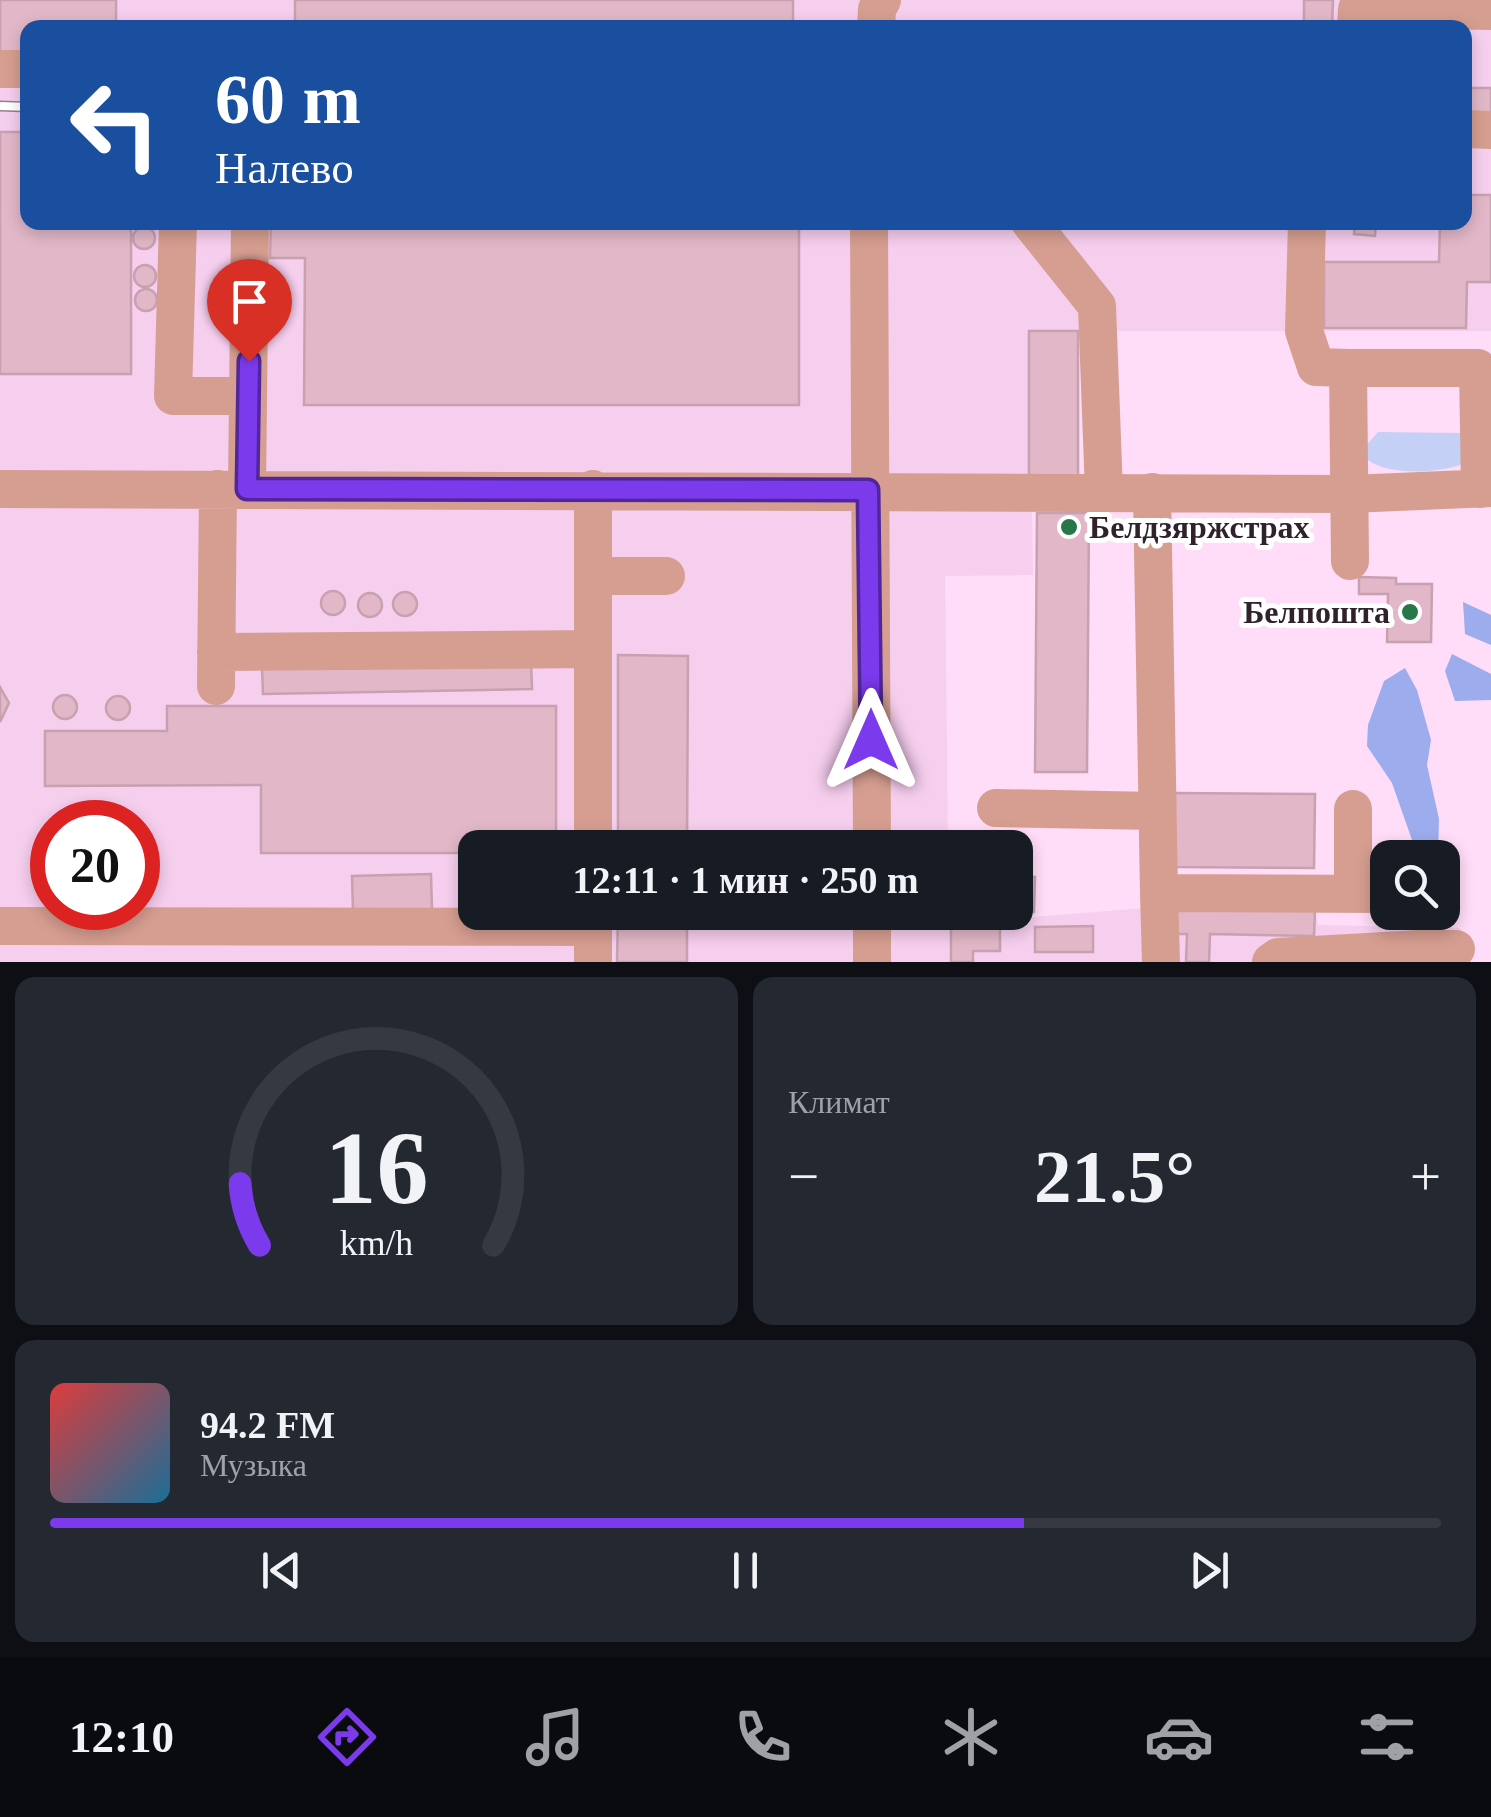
<!DOCTYPE html>
<html lang="ru">
<head>
<meta charset="utf-8">
<style>
	:root { --surface:#171b24; --page:#242831; --text:#f1f3f6; --muted:#9ea1a6; --line:#363941; --accent:#7c3aed }
	body { margin:0; font-family:Georgia,serif; background:var(--page); color:var(--text); height:100vh; display:flex; flex-direction:column; font-size:38px; white-space:nowrap }
	* { box-sizing:border-box; margin:0 }
	p { font-size:32px; color:var(--muted) }
	.icon { flex:none; width:55px; height:55px; fill:none; stroke:currentColor; stroke-width:2; stroke-linecap:round; stroke-linejoin:round }
	.map { position:relative; height:962px; overflow:hidden }
	.sheet { display:flex; flex-direction:column; gap:15px; padding:15px; background:#0d0f14; flex:1 }
	.sheet>* { flex:none }
	.hud { position:absolute; left:20px; top:20px; width:1452px; height:210px; border-radius:20px; box-shadow:0 5px 15px #0003; background:#1a4fa0; color:#fff; overflow:hidden }
	.tools { position:absolute; left:1370px; top:840px; display:grid; gap:20px }
	.tools a { display:grid; place-items:center; width:90px; height:90px; border-radius:20px; background:var(--surface); box-shadow:0 5px 15px #0003; font-size:50px }
	.speed { position:absolute; left:30px; top:800px; display:flex; gap:20px; font-size:50px; font-weight:700; text-align:center }
	.speed>* { display:grid; place-content:center; width:130px; height:130px; border-radius:50%; background:var(--surface); box-shadow:0 5px 15px #0003; line-height:1 }
	.speed .limit { border:15px solid #d22; background:#fff; color:#111 }
	.pin { position:absolute; display:grid; place-items:center; width:85px; height:85px; color:#fff; margin:-102px -42px; border-radius:50% 50% 50% 0; rotate:-45deg; box-shadow:0 0 10px #0007 }
	.pin .icon { rotate:45deg }
	.me { position:absolute; width:110px; margin:-55px; rotate:0deg; stroke-linejoin:round; filter:drop-shadow(0 0 8px #0008) }
	.turn { display:flex; align-items:center; gap:35px; height:210px; padding:0 30px; font-size:45px }
	.turn .icon { width:130px; height:130px; stroke-width:2.5 }
	.turn b { display:block; font-size:70px; line-height:85px }
	.big { font-size:75px; font-weight:600; line-height:1.1 }
	.sheet .widget { flex:1; display:flex; flex-direction:column; justify-content:center; gap:15px; min-width:0; padding:0 35px; border-radius:20px; background:var(--page) }
	.sheet .dial { align-items:center; gap:0 }
	.dial svg { height:260px; overflow:visible; fill:none; stroke:var(--line); stroke-width:7; stroke-linecap:round; text-anchor:middle }
	.dial text { fill:var(--text); stroke:none }
	.song { display:flex; align-items:center; gap:30px }
	.cover { width:120px; height:120px; border-radius:15px; background:linear-gradient(135deg,hsl(0 70% 55%),hsl(200 70% 35%)) }
	.played { height:10px; border-radius:5px; background:linear-gradient(90deg,var(--accent) 70%,var(--line) 70%) }
	.keys { display:flex; justify-content:space-around; direction:ltr }
	.heat { display:flex; justify-content:space-between; align-items:center; font-size:55px; direction:ltr }
	.sheet .tiles { flex:1; display:grid; gap:15px; grid-template-columns:1fr 1fr }
	.widget:last-child { grid-column:span 2 }
	.trip { position:absolute; left:458px; top:830px; width:575px; height:100px; border-radius:20px; background:var(--surface); box-shadow:0 5px 15px #0003; font-weight:600; line-height:100px; text-align:center }
	.tab-bar { display:flex; height:160px; justify-content:space-around; align-items:center; background:#090b0e; color:var(--muted) }
	.tab-bar .icon { width:70px; height:70px }
	.tab-bar .on { color:var(--accent) }
	.tab-bar b { font-size:45px; color:var(--text) }
	.map>svg:first-child { display:block }
</style>
</head>
<body>
<div class="map">
<svg width="1491" height="962" viewBox="0 0 1491 962">
	<rect width="100%" height="100%" fill="#ffdcf7"/>
	<!-- built -->
	<path fill="#f6ceee" fill-rule="evenodd" d="M0,0H1491V331H1029L1033,575L945,576L948,847L475,848V912H949L950,924L1170,906L1315,910L1318,925L1460,928V962H0ZM28,28H1465V222H28ZM52,822H138V908H52Z"/>
	<!-- green -->
	<path fill="#c5d0f7" d="M1378,432L1459,433L1468,438V461C1446,474 1388,476 1368,460L1365,447Z"/>
	<!-- forest -->
	<path fill="#9caced" d="M1463,602L1491,615V645L1465,634Z
		M1452,654L1491,674V700L1455,701L1445,671Z
		M1405,668L1417,690L1431,740L1427,765L1439,819L1438,857H1418L1392,783L1367,746L1368,725L1384,681Z"/>
	<!-- building -->
	<path fill="#e2b8c8" stroke="#c8a0af" stroke-width="2.5" d="M0,0H116V28H28V63H0Z
		M295,0H793V28H295Z
		M1304,0H1333L1332,28H1304Z
		M1465,88H1491V116L1465,115Z
		M0,132H28V222H131V374H0Z
		M1465,195H1491V282H1467L1466,328H1324V262H1439L1440,222H1465Z
		M271,222H799V405H304L305,258H270Z
		M1355,222H1376L1375,236L1354,234Z
		M133 238a11 11 0 1 1 22 0a11 11 0 1 1-22 0Z
		M134 276a11 11 0 1 1 22 0a11 11 0 1 1-22 0Z
		M135 300a11 11 0 1 1 22 0a11 11 0 1 1-22 0Z
		M1029,331H1078V476H1029Z
		M1037,513H1089L1087,772H1035Z
		M1359,577L1396,578V584H1432L1431,642H1387L1388,594H1359Z
		M321 603a12 12 0 1 1 24 0a12 12 0 1 1-24 0Z
		M393 604a12 12 0 1 1 24 0a12 12 0 1 1-24 0Z
		M358 605a12 12 0 1 1 24 0a12 12 0 1 1-24 0Z
		M618,655L688,656L687,848H618Z
		M531,662L532,689L263,694L262,667Z
		M0,687L9,703L0,722Z
		M53 707a12 12 0 1 1 24 0a12 12 0 1 1-24 0Z
		M106 708a12 12 0 1 1 24 0a12 12 0 1 1-24 0Z
		M167,706H556V848H475V853H261V785L45,786V731H167Z
		M1175,793L1315,794L1314,868L1174,867Z
		M431,874L432,910L353,911L352,876Z
		M1019,876L1035,877L1034,912L1017,911Z
		M1170,906L1315,910L1314,936L1210,934L1209,962H1186L1187,934H1169Z
		M618,912H687V962H617Z
		M1093,926V952H1035V927Z
		M951,927H1000V951H973V962H951Z"/>
	<g fill="none" stroke-linecap="round" stroke-linejoin="round">
		<!-- minor -->
		<path stroke="#d69e91" stroke-width="38" d="M876,28L877,9L882,0
			M1356,28L1357,9L1491,11
			M0,69H28
			M1465,129L1491,130
			M178,222L173,396H248
			M869,222L872,848
			M1030,222L1097,306L1104,492
			M1307,222L1304,331L1316,367L1348,368L1350,561
			M1348,368H1478L1480,489
			M0,489L1350,494L1491,488
			M247,489L250,222
			M1152,492L1159,893L1388,894
			M593,576H666
			M216,652L593,649
			M216,686L218,489
			M996,808L1155,811
			M1353,809V894
			M593,848V489
			M1159,893L1161,962
			M872,912V962
			M0,926L593,927V962
			M1420,949H1456
			M1271,962L1278,957L1420,949V962"/>
		<!-- rail casing -->
		<g stroke="#957e90" stroke-width="11">
			<path id="rail" d="M0,106L28,107"/>
		</g>
		<!-- rail -->
		<use href="#rail" stroke="#fff" stroke-width="8" stroke-dasharray="22" stroke-linecap="butt"/>
	</g>
	<g fill="none" stroke-linecap="round" stroke-linejoin="round">
		<!-- route casing -->
		<g stroke="#51269a" stroke-width="25">
			<path id="route" d="M249,361L247,489L868,490L871,740"/>
		</g>
		<!-- route -->
		<use href="#route" stroke="#7c3aed" stroke-width="18"/>
	</g>
	<!-- markers -->
	<g fill="#287748" stroke="#fff" stroke-width="4">
		<circle cx="1069" cy="527" r="10"/>
		<circle cx="1410" cy="612" r="10"/>
	</g>
	<g text-anchor="middle" dominant-baseline="central" stroke-width="10" stroke-linejoin="round" paint-order="stroke">
		<!-- poi labels -->
		<g font-size="32" font-weight="bold" fill="#2f222c" stroke="#fff" text-anchor="start">
			<text x="1089" y="527">Белдзяржстрах</text>
			<text x="1390" y="612" text-anchor="end">Белпошта</text>
		</g>
	</g>
</svg>
<div class="tools">
<a><svg class="icon" aria-label="search" viewBox="0 0 24 24"><circle cx="10" cy="10" r="6"/><path d="M15 15l6 6"/></svg></a>
</div>
<div class="speed"><div class="limit">20</div></div>
<div class="pin" style="left:249px;top:361px;background:#d93025"><svg class="icon" aria-label="arrive" viewBox="0 0 24 24"><path d="M6 21V4h12l-3 4 3 4H6"/></svg></div>
<svg class="me" style="left:871px;top:740px" viewBox="-20 -20 40 40"><path d="M0-17L14 15 0 8-14 15z" fill="#7c3aed" stroke="#fff" stroke-width="4"/></svg>
<div class="trip">12:11 · 1 мин · 250 m</div>
<div class="hud">
<div class="turn"><svg class="icon" aria-label="left" viewBox="0 0 24 24"><path d="M17 20v-9H6M10 6l-5 5 5 5"/></svg><div><b>60 m</b>Налево</div></div>
</div>
</div>
<section class="sheet">
<div class="tiles">
<div class="widget dial"><svg viewBox="0 0 100 80">
<path d="M14 69A42 42 0 1 1 86 69"/>
<path d="M14 69A42 42 0 0 1 8 50" stroke="#7c3aed"/>
<text x="50" y="56" font-size="32" font-weight="700">16</text>
<text x="50" y="72" font-size="11">km/h</text>
</svg></div>
<div class="widget"><p>Климат</p>
<div class="heat"><a>−</a><b class="big">21.5°</b><a>+</a></div>
</div>
<div class="widget">
<div class="song"><i class="cover"></i><div><b>94.2 FM</b><p>Музыка</p></div></div>
<div class="played"></div>
<div class="keys"><svg class="icon" aria-label="previous" viewBox="0 0 24 24"><path d="M18 5L8 12l10 7zM5 5v14"/></svg><svg class="icon" aria-label="pause" viewBox="0 0 24 24"><path d="M8 5v14M16 5v14"/></svg><svg class="icon" aria-label="next" viewBox="0 0 24 24"><path d="M6 5l10 7-10 7zM19 5v14"/></svg></div>
</div>
</div>
</section>
<nav class="tab-bar">
<b>12:10</b>
<svg class="icon on" aria-label="directions" viewBox="0 0 24 24"><path d="M12 3l9 9-9 9-9-9zM9 14v-3h6M13 9l2 2-2 2"/></svg>
<svg class="icon" aria-label="music" viewBox="0 0 24 24"><path d="M9 18V5l10-2v13"/><circle cx="6" cy="18" r="3"/><circle cx="16" cy="16" r="3"/></svg>
<svg class="icon" aria-label="phone" viewBox="0 0 24 24"><path d="M5 4h4l2 5-3 2q2 4 5 5l2-3 5 2v4C11 20 4 13 5 4z"/></svg>
<svg class="icon" aria-label="climate" viewBox="0 0 24 24"><path d="M12 3v18M4 7l16 10M4 17L20 7"/></svg>
<svg class="icon" aria-label="car" viewBox="0 0 24 24"><path d="M5 17H2v-5l4-1 3-4h7l3 4 3 1v5h-3M9 17h6M6 11h13"/><circle cx="7" cy="17" r="2"/><circle cx="17" cy="17" r="2"/></svg>
<svg class="icon" aria-label="filters" viewBox="0 0 24 24"><path d="M4 7h16M4 17h16"/><circle cx="9" cy="7" r="2"/><circle cx="15" cy="17" r="2"/></svg>
</nav>
</body>
</html>
